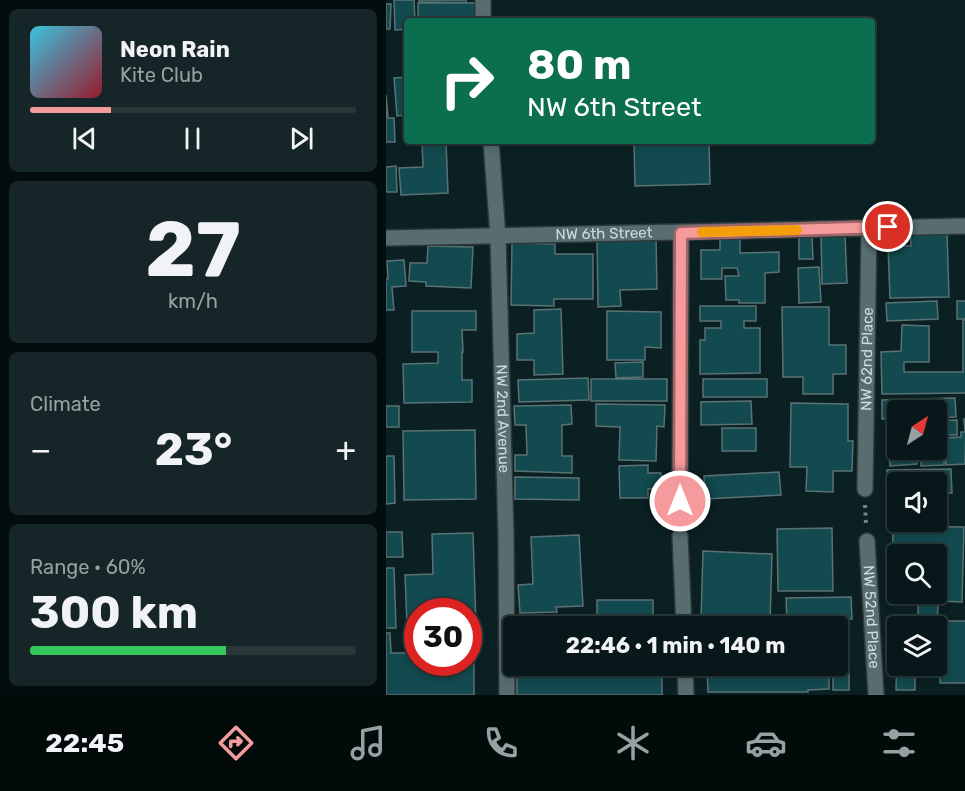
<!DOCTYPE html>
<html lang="en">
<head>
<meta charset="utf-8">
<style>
	:root { --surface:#08181a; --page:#162527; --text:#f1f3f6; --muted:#98a0a2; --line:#293739; --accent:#f59b9e }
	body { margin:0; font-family:Rubik,sans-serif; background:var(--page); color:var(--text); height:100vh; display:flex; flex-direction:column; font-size:22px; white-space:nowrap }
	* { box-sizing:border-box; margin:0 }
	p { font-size:20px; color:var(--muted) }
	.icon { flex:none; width:33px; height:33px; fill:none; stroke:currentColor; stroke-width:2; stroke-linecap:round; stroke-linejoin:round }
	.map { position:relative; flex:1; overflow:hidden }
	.side { display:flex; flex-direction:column; gap:9px; padding:9px; background:#040d0e; width:386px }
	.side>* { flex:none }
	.hud { position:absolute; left:18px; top:18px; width:471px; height:126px; border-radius:6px; box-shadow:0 3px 9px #0003,0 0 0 2px var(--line); background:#0b6e4f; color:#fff; overflow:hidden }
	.needle { width:39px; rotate:36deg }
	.controls { position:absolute; left:501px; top:400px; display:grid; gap:12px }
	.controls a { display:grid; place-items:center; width:60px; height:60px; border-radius:6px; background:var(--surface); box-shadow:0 3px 9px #0003,0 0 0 2px var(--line); font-size:30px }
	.speed { position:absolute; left:18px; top:598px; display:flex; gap:12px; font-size:30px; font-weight:700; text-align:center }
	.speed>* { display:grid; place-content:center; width:78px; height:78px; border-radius:50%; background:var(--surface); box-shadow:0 3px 9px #0003,0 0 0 2px var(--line); line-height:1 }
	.speed .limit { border:9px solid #d22; background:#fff; color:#111 }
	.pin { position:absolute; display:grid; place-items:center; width:51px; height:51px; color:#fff; margin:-26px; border:3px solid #fff; border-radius:50%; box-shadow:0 2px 6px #0007 }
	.me { position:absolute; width:66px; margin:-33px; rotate:0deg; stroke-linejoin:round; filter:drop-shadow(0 0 4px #0008) }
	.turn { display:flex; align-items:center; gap:21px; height:126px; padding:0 24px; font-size:27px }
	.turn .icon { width:78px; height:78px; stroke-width:2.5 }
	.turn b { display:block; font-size:42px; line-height:51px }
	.big { font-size:45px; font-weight:700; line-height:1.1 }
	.side .tile { flex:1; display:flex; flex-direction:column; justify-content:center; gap:9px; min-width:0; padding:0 21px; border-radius:9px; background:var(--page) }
	.side .dial { align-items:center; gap:0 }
	.dial b { font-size:78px; line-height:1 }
	.song { display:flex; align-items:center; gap:18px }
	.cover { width:72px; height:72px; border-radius:9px; background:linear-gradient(135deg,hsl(190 70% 55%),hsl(350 70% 35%)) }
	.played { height:6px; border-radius:3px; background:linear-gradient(90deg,var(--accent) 25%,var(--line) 25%) }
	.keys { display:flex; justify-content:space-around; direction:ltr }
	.heat { display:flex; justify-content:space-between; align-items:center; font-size:33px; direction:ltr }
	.charge { height:9px; border-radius:4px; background:linear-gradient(90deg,#34c759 60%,var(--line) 0) }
	.trip { position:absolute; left:117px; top:616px; width:345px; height:60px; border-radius:6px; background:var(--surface); box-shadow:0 3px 9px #0003,0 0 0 2px var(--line); font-weight:700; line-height:60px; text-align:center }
	.tab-bar { display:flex; height:96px; justify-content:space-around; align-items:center; background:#030a0a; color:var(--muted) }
	.tab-bar .icon { width:42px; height:42px }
	.tab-bar .current { color:var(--accent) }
	.tab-bar b { font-size:27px; color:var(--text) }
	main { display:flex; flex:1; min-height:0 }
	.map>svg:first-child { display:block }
</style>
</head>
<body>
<main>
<section class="side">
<div class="tile">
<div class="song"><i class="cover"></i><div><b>Neon Rain</b><p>Kite Club</p></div></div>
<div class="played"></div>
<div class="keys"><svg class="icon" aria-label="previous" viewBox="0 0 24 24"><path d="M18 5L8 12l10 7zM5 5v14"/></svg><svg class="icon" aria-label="pause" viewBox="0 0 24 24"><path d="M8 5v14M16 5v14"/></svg><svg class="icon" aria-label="next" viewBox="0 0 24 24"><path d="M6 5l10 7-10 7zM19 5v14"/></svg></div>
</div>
<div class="tile dial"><b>27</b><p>km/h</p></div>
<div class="tile"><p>Climate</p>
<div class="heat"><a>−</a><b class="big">23°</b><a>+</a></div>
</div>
<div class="tile"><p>Range · 60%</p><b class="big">300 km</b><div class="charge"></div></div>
</section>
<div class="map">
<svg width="580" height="695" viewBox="0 0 580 695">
	<rect width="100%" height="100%" fill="#0b2022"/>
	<!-- building -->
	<path fill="#124a4f" stroke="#5b7274" stroke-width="1.5" fill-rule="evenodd" d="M8,0H28L29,21H21V29L9,30Z
		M33,0H80V3L33,2Z
		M32,3H89V21H32Z
		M0,4H5L4,29H0Z
		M21,77V115L11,116L8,78Z
		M0,95L2,118H8L9,142H0Z
		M36,141H60L62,193L15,195L13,168L37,167Z
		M323,141L324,184L249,186L248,143Z
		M10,166L11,192H0V167Z
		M524,228L561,231L563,297L504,298L502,246H525Z
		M459,234L461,283L436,284L435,235Z
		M334,236H354V253L393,252V272L379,273V303H353V300H340L339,276H353L351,268H336V279H315V250H334Z
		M413,236H426L427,259H413Z
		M270,237L271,289L234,290L235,306L212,307L211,238Z
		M126,243L169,244V254H207V299H168V306L125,305Z
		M42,246L87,247L85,288L40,286V282L23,281L24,263H41Z
		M18,260L20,286L6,287L8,310H0V279H2L1,261Z
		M433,267L435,302L413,303L412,268Z
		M551,301L552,319L501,321L500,303Z
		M571,301H580V319H571Z
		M314,306H370V321H358V328H374V373L314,374V340H319V328H335V321H314Z
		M396,307H443V345H460V374H447V394H417V377H397Z
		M175,309L177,374L148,375V360H131V334L148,333V310Z
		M26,311H90V330H76L77,352H76V380H86V402L18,403L17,364L52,363V352H26Z
		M221,311L275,312V348L259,347V360H221Z
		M577,320H580V393L496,394L495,352L515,351L516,325L543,326V362H518V372H577Z
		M257,362V377L230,378L229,363Z
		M202,378L203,400L133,402L132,380Z
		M205,379H281V401H205Z
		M317,379H381V397H317Z
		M569,398L570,417L550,418V411H512V436H508V418L496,419V400Z
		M365,401L366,424L315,425V402Z
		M405,403L462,404V441H467L466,471H447V492L420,491L421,467H404Z
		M210,404L279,405L278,427L271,426L270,461L233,460L234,427L210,426Z
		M185,405L186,424L176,425V456H186V473L129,471V455H141L140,425H129L128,406Z
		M0,406H13V427H0Z
		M578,419H580L579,464L560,465L558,438L575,437V432H579Z
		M571,420V435H550V421Z
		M336,428H370V451H336Z
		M89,430L90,499L18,500L17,431Z
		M512,438V450H530L531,464L504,466L502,439Z
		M550,439H558V465L535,466V450H550Z
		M0,456H8L9,503L0,504Z
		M262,465V473H275L276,488L262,489V498H234L233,466Z
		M565,469L566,493H550V483H512V494H502L501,470Z
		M393,472L395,495L319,499L318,476Z
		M129,477L193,478V500L129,499Z
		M507,526L578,527L576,602L552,601L551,638L550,627H532V600H506ZM512,555H550V594H512Z
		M446,528L447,591H392L391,529Z
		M0,532H16L17,557H0Z
		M87,533L90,624L82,625V612H32V626H21L19,575L47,574L46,534Z
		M193,535L197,606L170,607L171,612L134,613L132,585L147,584L145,537Z
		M317,551L386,554L384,622L315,619Z
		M0,568H8L10,628H0Z
		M465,597L466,619L401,621L400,598Z
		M211,600H267V625L211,624Z
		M554,621H580V683H554Z
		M131,626H276V627H131Z
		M27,632H32V663H82V632H88V695H0V633H4L5,653H27Z
		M452,638H463V690H447V673H443V689L422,690V692H322L321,666H452Z
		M511,645L512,666H529V690H510Z
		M131,666H276V695H131Z
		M535,666H550V673H535Z"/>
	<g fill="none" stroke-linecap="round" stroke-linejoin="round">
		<!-- minor casing -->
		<g stroke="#2e3739" stroke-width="18">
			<g id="minor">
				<path d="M97,0V21"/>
				<path id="s1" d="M105,141L112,237L120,537L121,695"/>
				<path id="s2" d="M0,238L580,226"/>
				<path id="s3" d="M479,489L483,227"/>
				<path d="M294,501L295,233"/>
				<path d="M294,536L298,627"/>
				<path id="s4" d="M481,541L490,695"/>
				<path d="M299,666L300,695"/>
			</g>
		</g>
		<!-- path -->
		<path stroke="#748486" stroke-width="4" stroke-dasharray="3 4.5" stroke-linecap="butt" d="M479,505L480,524"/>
		<!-- minor -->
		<use href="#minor" stroke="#576d6f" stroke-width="15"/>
	</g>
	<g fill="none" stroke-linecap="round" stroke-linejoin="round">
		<!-- route casing -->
		<g stroke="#9f6567" stroke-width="15">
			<path id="route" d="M294,501L295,233L502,227"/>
		</g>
		<!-- route -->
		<use href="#route" stroke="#f59b9e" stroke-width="10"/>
		<!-- slow -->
		<path stroke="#f59e0b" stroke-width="10" d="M316,232L411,230"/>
	</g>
	<g text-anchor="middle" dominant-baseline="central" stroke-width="6" stroke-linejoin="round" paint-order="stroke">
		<!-- street labels -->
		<g font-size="15" fill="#cfdcdd" stroke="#0b2022">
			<text stroke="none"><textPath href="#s2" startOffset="218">NW 6th Street</textPath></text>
			<text stroke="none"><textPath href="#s3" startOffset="130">NW 62nd Place</textPath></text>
			<text stroke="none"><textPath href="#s1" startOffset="278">NW 2nd Avenue</textPath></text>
			<text stroke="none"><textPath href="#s4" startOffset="76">NW 52nd Place</textPath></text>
		</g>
	</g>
</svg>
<div class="controls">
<a><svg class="needle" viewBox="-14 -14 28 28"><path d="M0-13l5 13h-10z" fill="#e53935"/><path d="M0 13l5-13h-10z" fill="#98a0a2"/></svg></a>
<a><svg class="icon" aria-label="sound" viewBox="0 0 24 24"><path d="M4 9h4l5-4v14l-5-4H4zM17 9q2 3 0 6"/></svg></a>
<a><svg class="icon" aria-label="search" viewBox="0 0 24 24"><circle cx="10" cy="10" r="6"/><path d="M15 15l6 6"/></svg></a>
<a><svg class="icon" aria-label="layers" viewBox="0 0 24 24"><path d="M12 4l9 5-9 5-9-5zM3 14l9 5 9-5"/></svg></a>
</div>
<div class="speed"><div class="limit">30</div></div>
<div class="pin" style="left:502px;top:227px;background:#d93025"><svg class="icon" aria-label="arrive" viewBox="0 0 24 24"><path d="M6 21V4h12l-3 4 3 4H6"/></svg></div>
<svg class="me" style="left:294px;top:501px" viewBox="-20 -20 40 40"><circle r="17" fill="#f59b9e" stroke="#fff" stroke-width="3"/><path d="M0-11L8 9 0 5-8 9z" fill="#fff"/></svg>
<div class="trip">22:46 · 1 min · 140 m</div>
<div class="hud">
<div class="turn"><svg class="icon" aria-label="right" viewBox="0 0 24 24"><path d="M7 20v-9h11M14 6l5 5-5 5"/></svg><div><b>80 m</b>NW 6th Street</div></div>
</div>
</div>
</main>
<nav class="tab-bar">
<b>22:45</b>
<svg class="icon current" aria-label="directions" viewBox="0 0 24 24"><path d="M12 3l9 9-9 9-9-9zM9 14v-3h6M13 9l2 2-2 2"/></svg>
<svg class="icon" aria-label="music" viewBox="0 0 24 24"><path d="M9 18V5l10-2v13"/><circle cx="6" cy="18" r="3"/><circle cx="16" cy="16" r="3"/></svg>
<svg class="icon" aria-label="phone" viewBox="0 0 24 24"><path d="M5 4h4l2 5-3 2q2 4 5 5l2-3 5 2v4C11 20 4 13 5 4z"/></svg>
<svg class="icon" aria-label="climate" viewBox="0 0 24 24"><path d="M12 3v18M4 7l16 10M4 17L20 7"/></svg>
<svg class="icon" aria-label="car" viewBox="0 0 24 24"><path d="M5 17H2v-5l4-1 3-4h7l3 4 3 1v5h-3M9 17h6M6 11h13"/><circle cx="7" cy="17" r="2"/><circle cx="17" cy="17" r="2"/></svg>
<svg class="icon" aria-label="filters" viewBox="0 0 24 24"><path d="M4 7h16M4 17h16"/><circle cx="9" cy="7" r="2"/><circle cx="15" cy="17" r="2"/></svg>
</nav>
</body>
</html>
